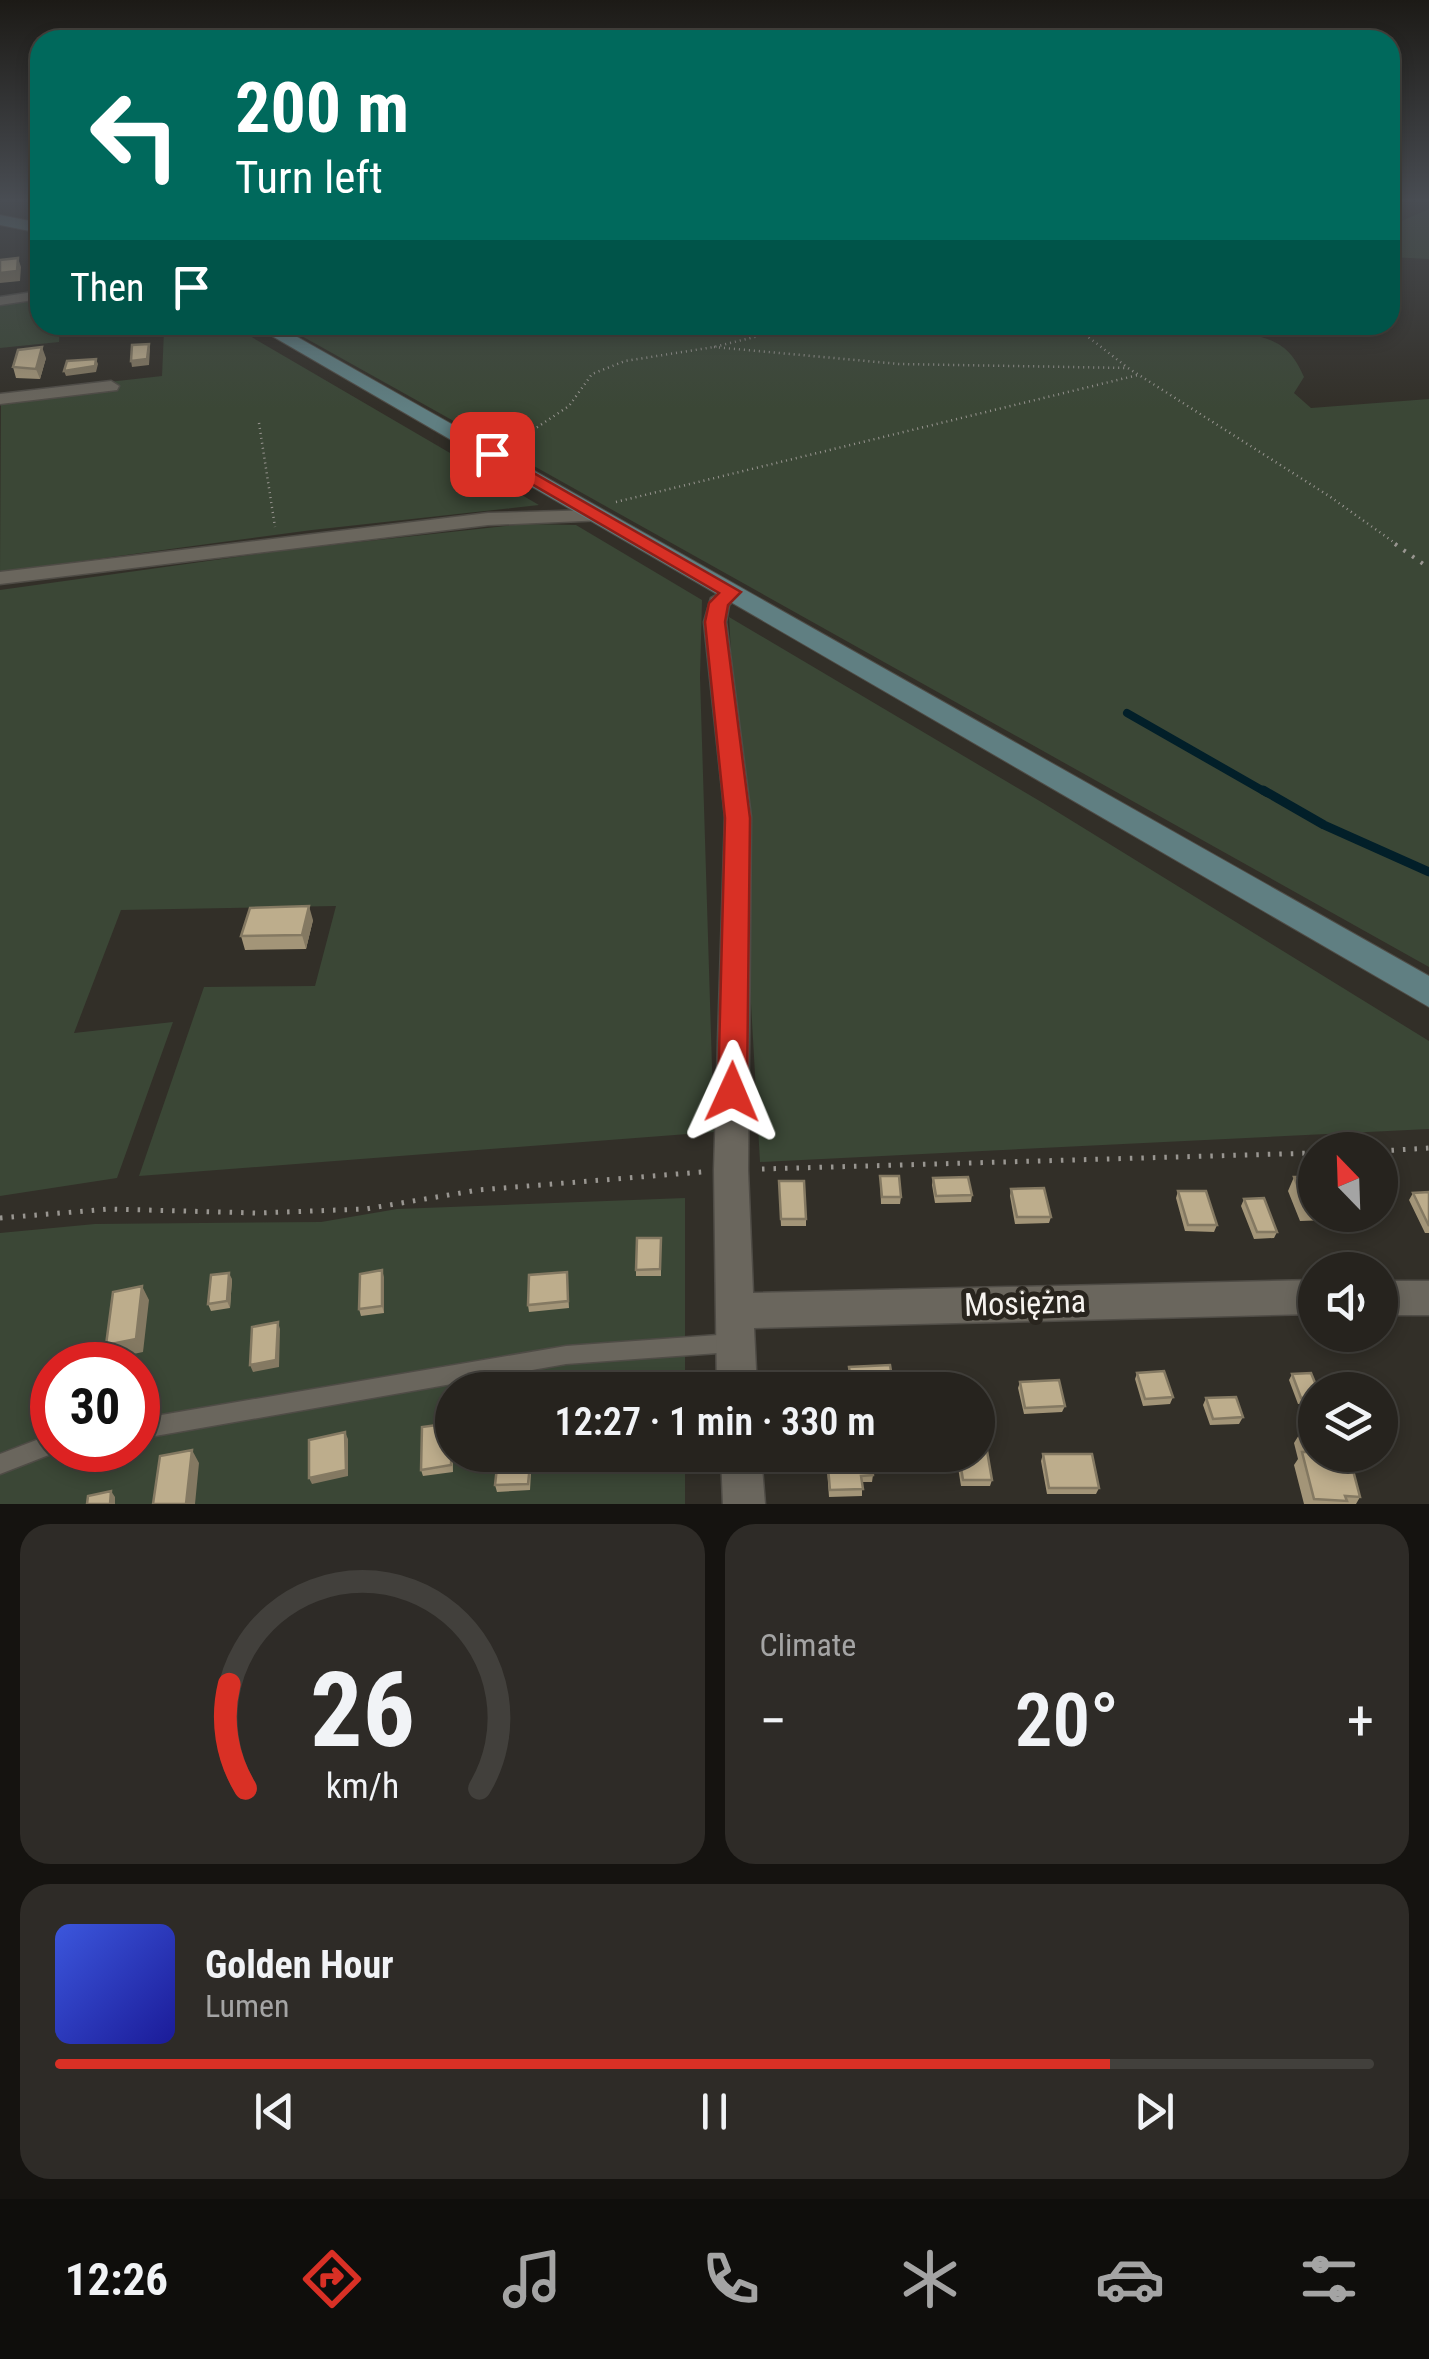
<!DOCTYPE html>
<html lang="en">
<head>
<meta charset="utf-8">
<style>
	:root { --surface:#26231e; --page:#2e2b27; --text:#f1f3f6; --muted:#a4a4a4; --line:#42403c; --accent:#d93025 }
	body { margin:0; font-family:"Roboto Condensed",sans-serif; background:var(--page); color:var(--text); height:100vh; display:flex; flex-direction:column; font-size:38px; white-space:nowrap }
	* { box-sizing:border-box; margin:0 }
	p { font-size:32px; color:var(--muted) }
	.icon { flex:none; width:55px; height:55px; fill:none; stroke:currentColor; stroke-width:2; stroke-linecap:round; stroke-linejoin:round }
	.map { position:relative; height:1504px; overflow:hidden }
	.panel { display:flex; flex-direction:column; gap:20px; padding:20px; background:#151310; flex:1 }
	.panel>* { flex:none }
	.banner { position:absolute; left:30px; top:30px; width:1370px; height:305px; border-radius:30px; box-shadow:0 5px 15px #0003,0 0 0 2px var(--line); background:#00695c; color:#fff; overflow:hidden }
	.needle { width:65px; rotate:337deg }
	.tools { position:absolute; left:1298px; top:1132px; display:grid; gap:20px }
	.tools a { display:grid; place-items:center; width:100px; height:100px; border-radius:50%; background:var(--surface); box-shadow:0 5px 15px #0003,0 0 0 2px var(--line); font-size:50px }
	.speed { position:absolute; left:30px; top:1342px; display:flex; gap:20px; font-size:50px; font-weight:700; text-align:center }
	.speed>* { display:grid; place-content:center; width:130px; height:130px; border-radius:50%; background:var(--surface); box-shadow:0 5px 15px #0003,0 0 0 2px var(--line); line-height:1 }
	.speed .limit { border:15px solid #d22; background:#fff; color:#111 }
	.pin { position:absolute; display:grid; place-items:center; width:85px; height:85px; color:#fff; margin:-42px; border-radius:20px; box-shadow:0 5px 15px #0006 }
	.me { position:absolute; width:110px; margin:-55px; rotate:1deg; stroke-linejoin:round; filter:drop-shadow(0 0 8px #0008) }
	.turn { display:flex; align-items:center; gap:35px; height:210px; padding:0 40px; font-size:45px }
	.turn .icon { width:130px; height:130px; stroke-width:2.5 }
	.turn b { display:block; font-size:70px; line-height:85px }
	.then { display:flex; align-items:center; height:95px; padding:0 40px; background:#0003; gap:20px; font-size:38px }
	.big { font-size:75px; font-weight:600; line-height:1.1 }
	.panel .tile { flex:1; display:flex; flex-direction:column; justify-content:center; gap:15px; min-width:0; padding:0 35px; border-radius:30px; background:var(--page) }
	.panel .dial { align-items:center; gap:0 }
	.dial svg { height:260px; overflow:visible; fill:none; stroke:var(--line); stroke-width:7; stroke-linecap:round; text-anchor:middle }
	.dial text { fill:var(--text); stroke:none }
	.song { display:flex; align-items:center; gap:30px }
	.cover { width:120px; height:120px; border-radius:15px; background:linear-gradient(135deg,hsl(230 70% 55%),hsl(240 70% 35%)) }
	.played { height:10px; border-radius:5px; background:linear-gradient(90deg,var(--accent) 80%,var(--line) 80%) }
	.keys { display:flex; justify-content:space-around; direction:ltr }
	.heat { display:flex; justify-content:space-between; align-items:center; font-size:55px; direction:ltr }
	.panel .tiles { flex:1; display:grid; gap:20px; grid-template-columns:1fr 1fr }
	.tile:last-child { grid-column:span 2 }
	.trip { position:absolute; left:435px; top:1372px; width:560px; height:100px; border-radius:50px; background:var(--surface); box-shadow:0 5px 15px #0003,0 0 0 2px var(--line); font-weight:600; line-height:100px; text-align:center }
	.dock { display:flex; height:160px; justify-content:space-around; align-items:center; background:#0f0e0c; color:var(--muted) }
	.dock .icon { width:70px; height:70px }
	.dock .active { color:var(--accent) }
	.dock b { font-size:45px; color:var(--text) }
	.map>svg:first-child { display:block }
</style>
</head>
<body>
<div class="map">
<svg width="1429" height="1504" viewBox="0 0 1429 1504">
	<rect width="100%" height="100%" fill="#322f28"/>
	<!-- green -->
	<path fill="#3b4736" fill-rule="evenodd" d="M1429,209V259L1390,257V226Z
		M40,301V325H60L59,342L0,348V305Z
		M231,325L539,505L312,530L0,572L1,394L162,376L164,331Z
		M282,325H1221C1261,341 1285,332 1304,377L1294,393L1311,408L1429,399V967Z
		M524,524L576,525L702,600L700,677L714,1132L139,1176L204,987L315,986L336,906L121,910L74,1033L173,1022L117,1178L0,1196V590L286,550Z
		M729,617L1043,803L1429,1041V1129L760,1162Z
		M685,1198V1390H452V1455H685V1504H0V1233L95,1224L321,1222L397,1209ZM52,1365H138V1450H52Z"/>
	<g fill="none" stroke-linecap="round" stroke-linejoin="round">
		<!-- stream-far1 -->
		<path stroke="#021f29" stroke-width="8" d="M1127,713L1267,793"/>
		<!-- stream -->
		<path stroke="#021f29" stroke-width="9" d="M1263,790L1324,825L1429,872"/>
		<!-- lane casing -->
		<g stroke="#4f4c46" stroke-width="3">
			<path id="lane" d="M732,1334L739,1336L742,1343L739,1350L732,1352L566,1364L138,1439V1419L566,1346Z
				M52,1434V1450L59,1451L0,1474V1454Z"/>
		</g>
		<!-- street casing -->
		<g stroke="#4f4c46" stroke-width="3">
			<path id="street" d="M40,291V299L0,305V297Z
				M111,381L119,386L117,390L0,404V394Z
				M598,510L608,516L605,520L488,525L0,584V572L488,513Z
				M732,586L743,592L729,605L726,622L751,817L748,1170L753,1293L1315,1280V1314L754,1328L757,1390H717L714,1170L725,817L704,622L711,598Z
				M1380,1281H1429V1315H1380Z
				M721,1455H761L765,1504H723Z"/>
		</g>
		<!-- secondary casing -->
		<g stroke="#4f4c46" stroke-width="2">
			<path id="secondary" d="M0,215L40,223V233L0,225Z
				M253,325H276L1429,976V1007Z"/>
		</g>
		<!-- path-far2 -->
		<path stroke="#999691" stroke-width="2.5" stroke-dasharray="1 4" stroke-linecap="butt" d="M1073,325L1128,368
			M714,347L899,364L1128,368L1329,496L1399,546
			M259,423L275,527
			M512,444L569,406L592,374L625,361L714,347L803,325
			M616,502L1138,375"/>
		<!-- path-far1 -->
		<path stroke="#999691" stroke-width="4" stroke-dasharray="2.5 8" stroke-linecap="butt" d="M1395,544L1429,568"/>
		<!-- path -->
		<path stroke="#999691" stroke-width="5" stroke-dasharray="2.5 9" stroke-linecap="butt" d="M1380,1151L1429,1148
			M762,1169L1315,1153
			M0,1218L110,1209L257,1213L366,1209L478,1190L702,1172"/>
		<!-- lane -->
		<use href="#lane" fill="#6a665d" fill-rule="evenodd"/>
		<!-- street -->
		<use href="#street" fill="#6a665d" fill-rule="evenodd"/>
		<!-- secondary -->
		<use href="#secondary" fill="#607f82" fill-rule="evenodd"/>
	</g>
	<!-- wall -->
	<path fill="#a39578" d="M46,358L40,379L16,378L13,367Z
		M313,920L306,949L245,950L241,936Z
		M880,1176L901,1197L900,1204H881Z
		M1294,1177H1315V1215H1360L1358,1219L1300,1221L1288,1191Z
		M933,1178L972,1195L971,1202L935,1203L932,1185Z
		M779,1188L806,1219V1226H781Z
		M1011,1189L1051,1217L1049,1223L1015,1224L1010,1196Z
		M1178,1191L1217,1225L1214,1232L1185,1231L1176,1198Z
		M1429,1192V1233H1425L1409,1200L1413,1193Z
		M1244,1199L1277,1232L1274,1238L1254,1239L1241,1206Z
		M661,1238V1276H636V1270Z
		M567,1272L569,1308L529,1312L528,1305Z
		M384,1277V1313L361,1316L359,1309Z
		M232,1279L230,1308L211,1311L208,1304Z
		M1137,1373L1173,1397L1170,1404L1143,1406L1135,1379Z
		M1292,1374L1315,1390V1403L1298,1404L1289,1380Z
		M1020,1382L1065,1406L1062,1412L1024,1414L1018,1388Z
		M1206,1398L1243,1417L1239,1424L1210,1425L1203,1405Z
		M452,1423L453,1472L423,1476L421,1470Z
		M1302,1430L1360,1497L1356,1504H1304L1294,1465L1298,1459L1294,1443Z
		M1043,1454L1099,1488L1096,1494H1047L1041,1461Z
		M826,1455H871L873,1475L872,1482H862V1496L829,1497Z
		M956,1455H978L992,1480L990,1486H961Z
		M531,1472L530,1490L497,1492L495,1485Z"/>
	<!-- shaded-wall -->
	<path fill="#847962" d="M18,258L21,267L20,281L0,283V273Z
		M120,325H140V330L122,332Z
		M149,344L150,349L149,365L132,367L131,361Z
		M42,347L46,358L40,379L36,369Z
		M96,359L98,364L96,372L66,376L64,371Z
		M309,906L313,920L306,949L302,935Z
		M382,1270L384,1277V1313L382,1306Z
		M229,1273L232,1279L230,1308L227,1301Z
		M142,1286L149,1300L143,1352L114,1358L106,1345Z
		M278,1322L280,1329L279,1367L253,1372L250,1365Z
		M345,1432L348,1439V1476L312,1484L309,1478Z
		M192,1450L199,1463L195,1504H186Z
		M111,1491L115,1497V1504H110Z"/>
	<!-- building -->
	<path fill="#bdad8c" stroke="#847962" stroke-width="2.5" d="M18,258L17,271L0,273V260Z
		M149,344L147,359L131,361L132,345Z
		M42,347L36,369L13,367L18,350Z
		M96,359L95,366L64,371L67,361Z
		M309,906L302,935L241,936L250,908Z
		M880,1176H899L901,1197H882Z
		M968,1177L972,1195L936,1196L933,1178Z
		M1294,1177H1315V1207H1306Z
		M779,1181H804L806,1219H781Z
		M1044,1188L1051,1217H1017L1011,1189Z
		M1178,1191H1206L1217,1225H1188Z
		M1429,1192V1226L1413,1193Z
		M1264,1198L1277,1232H1257L1244,1199Z
		M637,1238H661L660,1269L636,1270Z
		M382,1270V1306L359,1309L360,1274Z
		M567,1272L568,1301L528,1305L529,1275Z
		M229,1273L227,1301L208,1304L211,1275Z
		M142,1286L136,1339L106,1345L113,1292Z
		M278,1322L276,1360L250,1365L252,1327Z
		M890,1365L894,1390H852L849,1367Z
		M1164,1371L1173,1397L1145,1399L1137,1373Z
		M1311,1373L1318,1390H1315V1397L1301,1398L1292,1374Z
		M1059,1380L1065,1406L1025,1408L1020,1382Z
		M1236,1397L1243,1417L1213,1419L1206,1398Z
		M452,1423L451,1465L421,1470L422,1427Z
		M1302,1430L1315,1431V1455H1349L1360,1497L1345,1496L1347,1501L1314,1499L1302,1452H1307Z
		M345,1432L346,1470L309,1478V1440Z
		M978,1445H986L992,1480H963L959,1455H978Z
		M192,1450L186,1504H153L160,1456Z
		M1043,1454H1092L1099,1488H1049Z
		M827,1455H871L873,1475L861,1476L863,1489L830,1490Z
		M530,1465L528,1484L495,1485L497,1467Z
		M111,1491L110,1504H87L88,1496Z"/>
	<!-- sky -->
	<linearGradient id="sky" x2="0" y2="1"><stop stop-color="#1c1a16"/><stop offset="0.49" stop-color="#494d53"/><stop offset="1" stop-color="#494d53" stop-opacity="0"/></linearGradient>
	<rect width="1429" height="409" fill="url(#sky)"/>
	<!-- route -->
	<path fill="#d93025" stroke="#8d1f18" stroke-width="2.5" d="M492,449L741,592L728,605L725,622L750,818L747,1092L743,1100L732,1104L722,1100L718,1092L725,818L705,622L709,603L719,593L487,458V450Z"/>
	<g text-anchor="middle" dominant-baseline="central" stroke-width="10" stroke-linejoin="round" paint-order="stroke">
		<!-- near-street labels -->
		<g font-size="32" fill="#f6f3ef" stroke="#29251e">
			<text transform="translate(1025 1303) rotate(-2)">Mosiężna</text>
		</g>
	</g>
</svg>
<div class="tools">
<a><svg class="needle" viewBox="-14 -14 28 28"><path d="M0-13l5 13h-10z" fill="#e53935"/><path d="M0 13l5-13h-10z" fill="#a4a4a4"/></svg></a>
<a><svg class="icon" aria-label="sound" viewBox="0 0 24 24"><path d="M4 9h4l5-4v14l-5-4H4zM17 9q2 3 0 6"/></svg></a>
<a><svg class="icon" aria-label="layers" viewBox="0 0 24 24"><path d="M12 4l9 5-9 5-9-5zM3 14l9 5 9-5"/></svg></a>
</div>
<div class="speed"><div class="limit">30</div></div>
<div class="pin" style="left:492px;top:454px;background:#d93025"><svg class="icon" aria-label="arrive" viewBox="0 0 24 24"><path d="M6 21V4h12l-3 4 3 4H6"/></svg></div>
<svg class="me" style="left:732px;top:1092px" viewBox="-20 -20 40 40"><path d="M0-17L14 15 0 8-14 15z" fill="#d93025" stroke="#fff" stroke-width="4"/></svg>
<div class="trip">12:27 · 1 min · 330 m</div>
<div class="banner">
<div class="turn"><svg class="icon" aria-label="left" viewBox="0 0 24 24"><path d="M17 20v-9H6M10 6l-5 5 5 5"/></svg><div><b>200 m</b>Turn left</div></div>
<div class="then">Then<svg class="icon" aria-label="arrive" viewBox="0 0 24 24"><path d="M6 21V4h12l-3 4 3 4H6"/></svg></div>
</div>
</div>
<section class="panel">
<div class="tiles">
<div class="tile dial"><svg viewBox="0 0 100 80">
<path d="M14 69A42 42 0 1 1 86 69"/>
<path d="M14 69A42 42 0 0 1 9 37" stroke="#d93025"/>
<text x="50" y="56" font-size="32" font-weight="700">26</text>
<text x="50" y="72" font-size="11">km/h</text>
</svg></div>
<div class="tile"><p>Climate</p>
<div class="heat"><a>−</a><b class="big">20°</b><a>+</a></div>
</div>
<div class="tile">
<div class="song"><i class="cover"></i><div><b>Golden Hour</b><p>Lumen</p></div></div>
<div class="played"></div>
<div class="keys"><svg class="icon" aria-label="previous" viewBox="0 0 24 24"><path d="M18 5L8 12l10 7zM5 5v14"/></svg><svg class="icon" aria-label="pause" viewBox="0 0 24 24"><path d="M8 5v14M16 5v14"/></svg><svg class="icon" aria-label="next" viewBox="0 0 24 24"><path d="M6 5l10 7-10 7zM19 5v14"/></svg></div>
</div>
</div>
</section>
<nav class="dock">
<b>12:26</b>
<svg class="icon active" aria-label="directions" viewBox="0 0 24 24"><path d="M12 3l9 9-9 9-9-9zM9 14v-3h6M13 9l2 2-2 2"/></svg>
<svg class="icon" aria-label="music" viewBox="0 0 24 24"><path d="M9 18V5l10-2v13"/><circle cx="6" cy="18" r="3"/><circle cx="16" cy="16" r="3"/></svg>
<svg class="icon" aria-label="phone" viewBox="0 0 24 24"><path d="M5 4h4l2 5-3 2q2 4 5 5l2-3 5 2v4C11 20 4 13 5 4z"/></svg>
<svg class="icon" aria-label="climate" viewBox="0 0 24 24"><path d="M12 3v18M4 7l16 10M4 17L20 7"/></svg>
<svg class="icon" aria-label="car" viewBox="0 0 24 24"><path d="M5 17H2v-5l4-1 3-4h7l3 4 3 1v5h-3M9 17h6M6 11h13"/><circle cx="7" cy="17" r="2"/><circle cx="17" cy="17" r="2"/></svg>
<svg class="icon" aria-label="filters" viewBox="0 0 24 24"><path d="M4 7h16M4 17h16"/><circle cx="9" cy="7" r="2"/><circle cx="15" cy="17" r="2"/></svg>
</nav>
</body>
</html>
